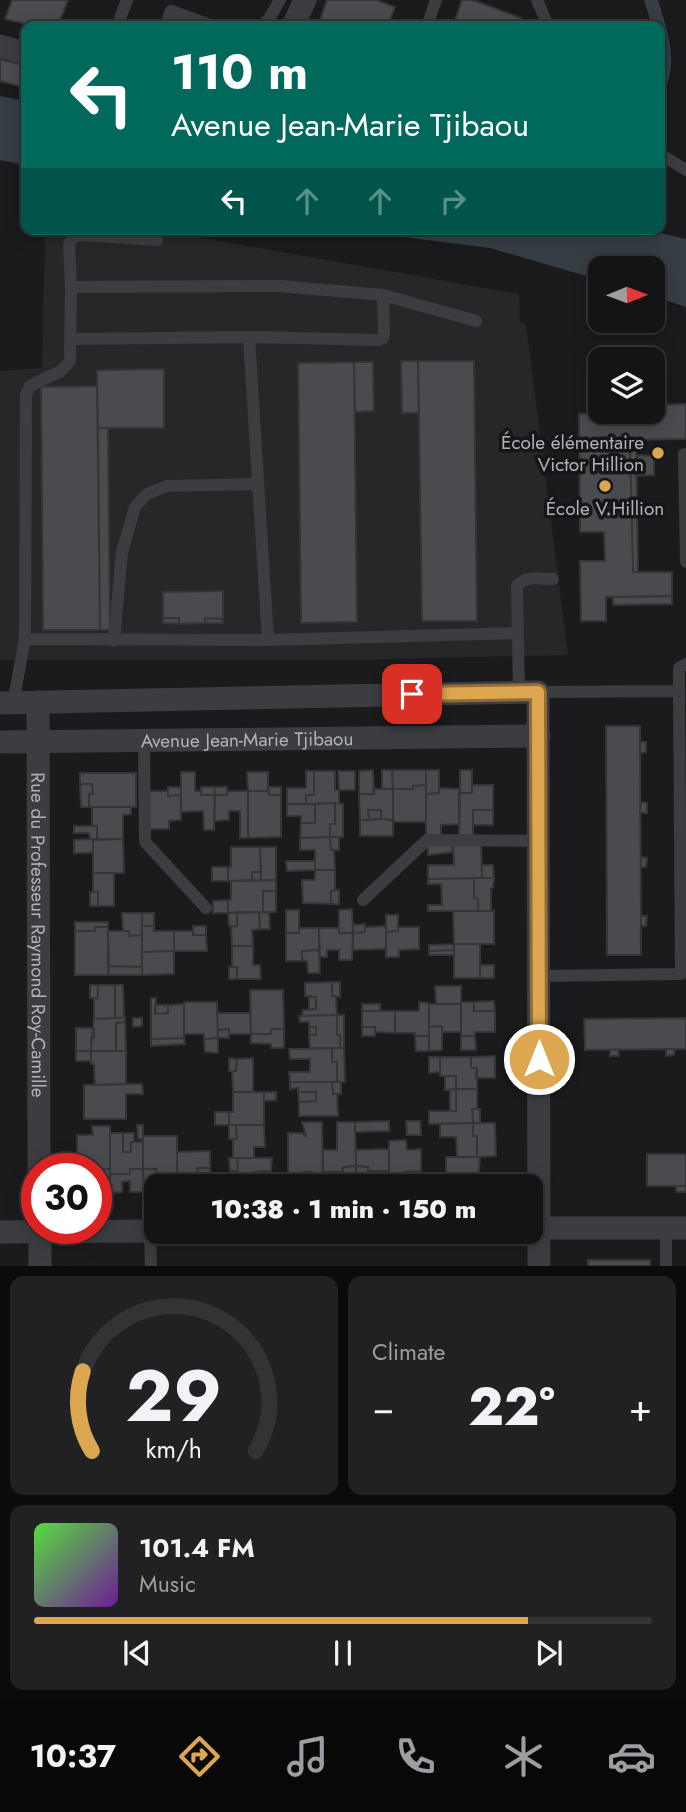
<!DOCTYPE html>
<html lang="en">
<head>
<meta charset="utf-8">
<style>
	:root { --surface:#141416; --page:#212123; --text:#f1f3f6; --muted:#9d9ea1; --line:#333335; --accent:#dda752 }
	body { margin:0; font-family:Jost,sans-serif; background:var(--page); color:var(--text); height:100vh; display:flex; flex-direction:column; font-size:26px; white-space:nowrap }
	* { box-sizing:border-box; margin:0 }
	p { font-size:23px; color:var(--muted) }
	.icon { flex:none; width:38px; height:38px; fill:none; stroke:currentColor; stroke-width:2; stroke-linecap:round; stroke-linejoin:round }
	.map { position:relative; height:1266px; overflow:hidden }
	.side { display:flex; flex-direction:column; gap:10px; padding:10px; background:#0b0b0c; flex:1 }
	.side>* { flex:none }
	.guide { position:absolute; left:21px; top:21px; width:644px; height:214px; border-radius:14px; box-shadow:0 4px 18px #0003,0 0 0 2px var(--line); background:#00695c; color:#fff; overflow:hidden }
	.needle { width:46px; rotate:89deg }
	.controls { position:absolute; left:588px; top:256px; display:grid; gap:14px }
	.controls a { display:grid; place-items:center; width:77px; height:77px; border-radius:14px; background:var(--surface); box-shadow:0 4px 18px #0003,0 0 0 2px var(--line); font-size:35px }
	.speed { position:absolute; left:21px; top:1153px; display:flex; gap:14px; font-size:35px; font-weight:700; text-align:center }
	.speed>* { display:grid; place-content:center; width:91px; height:91px; border-radius:50%; background:var(--surface); box-shadow:0 4px 18px #0003,0 0 0 2px var(--line); line-height:1 }
	.speed .limit { border:10px solid #d22; background:#fff; color:#111 }
	.pin { position:absolute; display:grid; place-items:center; width:60px; height:60px; color:#fff; margin:-30px; border-radius:14px; box-shadow:0 4px 10px #0006 }
	.me { position:absolute; width:77px; margin:-38px; rotate:0deg; stroke-linejoin:round; filter:drop-shadow(0 0 5px #0008) }
	.turn { display:flex; align-items:center; gap:24px; height:147px; padding:0 35px; font-size:32px }
	.turn .icon { width:91px; height:91px; stroke-width:2.5 }
	.turn b { display:block; font-size:49px; line-height:60px }
	.lanes { display:flex; align-items:center; height:66px; padding:0 35px; background:#0003; justify-content:center; gap:35px; direction:ltr }
	.lanes .off { opacity:.35 }
	.big { font-size:52px; font-weight:800; line-height:1.1 }
	.side .widget { flex:1; display:flex; flex-direction:column; justify-content:center; gap:10px; min-width:0; padding:0 24px; border-radius:14px; background:var(--page) }
	.side .dial { align-items:center; gap:0 }
	.dial svg { height:182px; overflow:visible; fill:none; stroke:var(--line); stroke-width:7; stroke-linecap:round; text-anchor:middle }
	.dial text { fill:var(--text); stroke:none }
	.song { display:flex; align-items:center; gap:21px }
	.cover { width:84px; height:84px; border-radius:10px; background:linear-gradient(135deg,hsl(110 70% 55%),hsl(280 70% 35%)) }
	.played { height:7px; border-radius:4px; background:linear-gradient(90deg,var(--accent) 80%,var(--line) 80%) }
	.keys { display:flex; justify-content:space-around; direction:ltr }
	.heat { display:flex; justify-content:space-between; align-items:center; font-size:38px; direction:ltr }
	.side .tiles { flex:1; display:grid; gap:10px; grid-template-columns:1fr 1fr }
	.widget:last-child { grid-column:span 2 }
	.trip { position:absolute; left:144px; top:1174px; width:399px; height:70px; border-radius:14px; background:var(--surface); box-shadow:0 4px 18px #0003,0 0 0 2px var(--line); font-weight:800; line-height:70px; text-align:center }
	.tab-bar { display:flex; height:112px; justify-content:space-around; align-items:center; background:#080809; color:var(--muted) }
	.tab-bar .icon { width:49px; height:49px }
	.tab-bar .on { color:var(--accent) }
	.tab-bar b { font-size:32px; color:var(--text) }
	.map>svg:first-child { display:block }
</style>
</head>
<body>
<div class="map">
<svg width="686" height="1266" viewBox="0 0 686 1266">
	<rect width="100%" height="100%" fill="#1b1b1d"/>
	<!-- built -->
	<path fill="#27272a" d="M45,229H152L519,294L520,322L526,324L568,655L349,660H0V371L42,368Z"/>
	<!-- water -->
	<path fill="#363e44" d="M644,0H658C669,36 680,65 660,99V26H652Z
		M0,96L26,101V165L0,160Z
		M375,229H643L686,239V307L653,296V268H600V280L490,248L411,238Z"/>
	<!-- building -->
	<path fill="#4a4b4e" stroke="#353538" stroke-width="2" d="M12,0H68L58,26H35L5,19Z
		M327,0H376L395,7L388,26H318Z
		M462,0H473L521,18L520,26H453Z
		M0,59L26,66V88L0,81Z
		M401,361H418L419,413H402Z
		M418,361H474L477,621H422Z
		M354,362L357,622L301,623L298,363Z
		M354,362H373L374,411L355,412Z
		M164,369V428H98L97,370Z
		M97,386L100,630H43L41,387Z
		M686,404V439L630,440L633,572H672V596L606,597V621H581L580,561H605L604,532H580L579,414H605V411H653V405Z
		M98,428H108L110,630H100Z
		M630,440H636L638,572H633Z
		M637,455L654,456V475L637,476Z
		M223,591V619L205,618V623L179,624V618H163V592Z
		M672,596V604L613,605V597Z
		M163,618H179V624L163,623Z
		M205,618L223,619V623H205Z
		M606,726H640L641,955H607Z
		M640,742H646V752L640,753Z
		M373,770L374,794H359V771Z
		M382,770H392L393,789H382Z
		M392,770H426V785L413,786V789H393Z
		M426,770H439V793L426,794Z
		M460,770H472V793H460Z
		M306,771H314V795H306V804H287V788H306Z
		M314,771H335V790H339V803L306,804V795H314Z
		M338,771H355V790H339Z
		M181,772H195V791H201V795H215L214,830H204L203,811L181,812Z
		M247,772H268V791H248Z
		M80,773H136V807H89V794H93L92,784H80Z
		M80,784H92L93,794H89V807H81Z
		M426,785V822H393V789H413V786Z
		M472,785H493V810H473V836H459L460,793H472Z
		M168,787H181V795L168,796Z
		M201,787H214L215,795H201Z
		M214,787H227V795H215Z
		M268,787H281V795H269Z
		M439,788L459,789V824L441,825V836H426V794L439,793Z
		M373,789H393V820L381,819V810H368L369,820H360L359,794H374Z
		M148,791H168V796L181,795V820L169,821V829H149Z
		M227,791H248V838H240V811H229V820L214,821L215,795H227Z
		M248,791H268L269,795H281V837L248,838Z
		M641,802L647,803V813H640Z
		M335,803L343,804V837H330V824H335Z
		M335,803V824H330V837L300,838L301,823H315V804Z
		M287,804H315V823H301V816H287Z
		M92,807H131V814L123,815V839L97,840V826H92Z
		M368,810H381V819L369,820Z
		M473,810H493V825H473Z
		M381,819L393,820V836H360V820Z
		M74,826H97V840L90,839L89,833H74Z
		M330,837L331,850H334L335,870H315V850H300V838Z
		M330,837H339V850H331Z
		M93,839H123L124,873H93Z
		M93,839V853H74V840Z
		M481,844L482,878L428,879V865H454L453,845Z
		M428,845H452V852L428,855Z
		M231,847H260L261,872H252V880L228,881V867H231Z
		M260,847H276V880H261Z
		M641,857L647,858L646,867H641Z
		M286,861H315V870L287,871Z
		M482,865H493L494,878H482Z
		M212,867H228V881H212Z
		M315,870H335V890L331,891V904L303,903L302,880H315Z
		M252,872H261V880H252Z
		M93,873H114V906H98V892H93Z
		M474,878H494L493,888H491V911H478V899L474,898Z
		M474,878V898L478,899V911H428V905H442L441,884H428V879Z
		M276,880V891H263V912L228,913V900H231V881Z
		M339,890V904H331V891Z
		M263,891H276V912H263Z
		M90,892H98V906H90Z
		M228,900V913H213V901Z
		M352,909L353,933H339V910Z
		M286,910H299V933H286Z
		M453,911H494V944H454Z
		M237,912H259L260,929L252,930L253,946H232L231,926H237Z
		M237,912V926H229L228,913Z
		M259,912L269,913L270,929H260Z
		M122,913H142V935L129,936V931H123Z
		M142,913H154V926H142Z
		M386,915H398V931L386,932Z
		M641,916H647L646,926H641Z
		M75,922H108V927H95V931H75Z
		M365,924V932L353,933V925Z
		M142,926H154V931H174V951L142,952Z
		M193,926H206V935H193Z
		M386,926V949L353,950V933L365,932V927Z
		M95,927H108V975H75V931H95Z
		M398,927H419V949L399,950V957H386V932L398,931Z
		M299,928H319V950L302,951V961H286V933H299Z
		M319,928H339V933H353L352,960H339V950H327V957H320Z
		M108,931H129V936L142,935V967L109,966Z
		M174,931H193V935H206L207,951H174Z
		M454,944H480V978H454Z
		M454,944V950L429,951V945Z
		M232,946H253V965H260L261,979H237V967H232Z
		M319,950L320,973H308L307,961L302,960V951Z
		M454,950V955H429V951Z
		M174,951V974L142,975V952Z
		M480,965H494V978H480Z
		M109,966L142,967V975H108Z
		M229,967H237V979H229Z
		M332,982H340V997L332,996Z
		M332,982V996H336L337,1015L302,1016L303,1010L316,1009V997L305,996V983Z
		M90,985H98V998H90Z
		M98,985H115V1018L94,1019V999L98,998Z
		M115,985H123L124,1018H115Z
		M435,986H461V1004H436Z
		M250,990H283L284,1029H271V1034H251Z
		M309,996L316,997V1009L309,1010Z
		M151,998H156L155,1014L168,1013V1005L184,1004V1038L151,1039Z
		M494,1001L495,1011H474V1002Z
		M184,1002H217L218,1038L204,1039V1034H184Z
		M419,1002L429,1003V1036H415V1033H395V1011H419Z
		M461,1002H474V1011H495V1032H475V1036H461Z
		M362,1004H380V1011H362Z
		M429,1004H461V1032H442V1026L429,1027Z
		M155,1005H168V1013L155,1014Z
		M362,1011H395V1033L375,1032V1027H362Z
		M217,1013H250L251,1034H229V1029L218,1030Z
		M337,1015H344V1048H340V1035H337Z
		M337,1015V1035H340V1048H310L309,1035H316V1027H309V1022H300L299,1016Z
		M115,1018H125V1022L116,1023V1051H91L94,1019Z
		M133,1018H142V1026L133,1027Z
		M686,1018V1049L585,1050L584,1019Z
		M125,1022L126,1051H116V1023Z
		M442,1026V1050L429,1051V1027Z
		M309,1027H316V1035H309Z
		M362,1027H375V1036H362Z
		M76,1028H94V1038H91V1051H76Z
		M229,1029V1038H218V1030Z
		M271,1029H284V1048H271V1044L251,1043V1034H271Z
		M415,1036H429V1051H416Z
		M461,1036H475L476,1050H461Z
		M184,1038L185,1044L151,1046V1039Z
		M218,1038V1053L205,1052L204,1039Z
		M332,1048V1062H337V1082H290L289,1072H310V1059H290L289,1049Z
		M332,1048H344L345,1082H337V1062H332Z
		M666,1049H675L674,1055L666,1056Z
		M610,1050H618L619,1056H610Z
		M76,1051H91V1061H76Z
		M91,1051H126V1084L95,1085L94,1064H91Z
		M495,1056V1078H476L477,1068H471V1057Z
		M429,1057H440V1072L429,1073Z
		M440,1057H471V1068H477V1089H456V1076H440Z
		M229,1058L237,1059L236,1071H229Z
		M253,1058V1092H233L232,1071H236L237,1059Z
		M445,1076H456V1089L445,1090Z
		M290,1082H332L333,1094H337L338,1116H299V1102L316,1101V1092H298V1088L290,1089Z
		M332,1082H341V1094H333Z
		M126,1084H142L143,1094H126V1119H84V1085Z
		M456,1089H477V1109H472L473,1123L429,1124V1111H456Z
		M456,1089V1111H450V1090Z
		M233,1092H264V1125H229V1112H233Z
		M264,1092H276V1100L264,1101Z
		M298,1092H316V1101L299,1102Z
		M472,1109H480V1123H473Z
		M215,1112H229V1125H215Z
		M389,1121V1131L355,1132V1122Z
		M406,1121H420L421,1135H407Z
		M302,1122H322L323,1186H312V1172H302V1182H288V1133H302L306,1136Z
		M337,1122H355L356,1166L343,1167L342,1172H323V1150H337Z
		M473,1123H495L496,1156L477,1157V1136H473Z
		M473,1123V1136H477V1157H457L456,1137H440V1124Z
		M137,1125H143V1139H138Z
		M229,1125H236L237,1139H229Z
		M236,1125H264L265,1147H254V1158H233V1139H237Z
		M92,1126H110V1169H97V1174L96,1169H77V1135H93Z
		M110,1133H123V1152H131V1142H143V1169H130V1174H110Z
		M123,1133H134V1142H131V1152H123Z
		M143,1136H177V1173H156V1169H143Z
		M406,1140L407,1150L421,1149V1171L403,1172V1177H389V1141Z
		M389,1149V1171H368V1167L356,1166V1150Z
		M210,1151V1168H197L198,1173H177V1152Z
		M647,1154H686V1186H647Z
		M446,1157H480L478,1186H446Z
		M229,1158H237L238,1171H230Z
		M237,1158H272L271,1171L254,1172V1186H233V1171H238Z
		M356,1166V1176H342L343,1167Z
		M356,1166L368,1167V1176H356Z
		M197,1168H210V1177L198,1176Z
		M97,1169H110V1185H96Z
		M130,1169H143L144,1192H130V1181L122,1182V1192L110,1193V1174H130Z
		M143,1169H156V1173H177V1186H156V1192H144Z
		M264,1171L265,1186H254V1172Z
		M302,1172H305V1186H289L288,1182H302Z
		M323,1177H333V1186H323Z
		M389,1177H403V1186H389Z
		M676,1186H686V1192H676Z
		M588,1260H650V1266H588Z"/>
	<g fill="none" stroke-linecap="round" stroke-linejoin="round">
		<!-- service -->
		<path stroke="#3c3d41" stroke-width="12" d="M537,0L548,26
			M117,26L127,0
			M165,26L171,11L213,26
			M261,26L269,19L280,0
			M427,26L436,0
			M660,154L686,170
			M157,240L80,235L73,238L69,244L71,287L280,286L383,295
			M71,339L249,337
			M684,454L686,562
			M25,639L268,640L518,633
			M268,640L249,337L378,340L383,338L384,333L383,295L476,321
			M114,641L122,552L135,507L147,494L167,486L258,484
			M519,692L517,586C525,575 541,579 553,579
			M538,692L679,691
			M13,703L25,639L26,395L30,386L61,371L70,361L71,287
			M144,741L145,842L206,908
			M363,900L427,840L539,841
			M539,976L681,974L679,691V668L686,664
			M666,1228V1266
			M150,1231L151,1266"/>
		<!-- minor -->
		<g stroke="#3c3d41" stroke-width="23">
			<path d="M293,26L305,0"/>
			<path d="M0,46L26,53"/>
			<path id="s1" d="M38,702L39,1169"/>
			<path d="M0,703L538,692L539,1266"/>
			<path id="s2" d="M0,742L539,736"/>
			<path d="M40,1228V1266"/>
			<path d="M530,1228H686"/>
			<path d="M0,1232L156,1231"/>
		</g>
	</g>
	<g fill="none" stroke-linecap="round" stroke-linejoin="round">
		<!-- route casing -->
		<g stroke="#906d35" stroke-width="18">
			<path id="route" d="M412,694L538,692L539,1059"/>
		</g>
		<!-- route -->
		<use href="#route" stroke="#dda752" stroke-width="12"/>
	</g>
	<!-- markers -->
	<g fill="#dda752" stroke="#161618" stroke-width="2.5">
		<circle cx="658" cy="453" r="7"/>
		<circle cx="605" cy="486" r="7"/>
	</g>
	<g text-anchor="middle" dominant-baseline="central" stroke-width="7" stroke-linejoin="round" paint-order="stroke">
		<!-- poi labels -->
		<g font-size="19" fill="#afb3ba" stroke="#161618" text-anchor="end">
			<text x="644" y="442">École élémentaire<tspan x="644" dy="22">Victor Hillion</tspan></text>
			<text x="605" y="508" text-anchor="middle">École V.Hillion</text>
		</g>
		<!-- street labels -->
		<g font-size="19" fill="#afb3ba" stroke="#161618">
			<text stroke="none"><textPath href="#s2" startOffset="247">Avenue Jean-Marie Tjibaou</textPath></text>
			<text stroke="none"><textPath href="#s1" startOffset="233">Rue du Professeur Raymond Roy-Camille</textPath></text>
		</g>
	</g>
</svg>
<div class="controls">
<a><svg class="needle" viewBox="-14 -14 28 28"><path d="M0-13l5 13h-10z" fill="#e53935"/><path d="M0 13l5-13h-10z" fill="#9d9ea1"/></svg></a>
<a><svg class="icon" aria-label="layers" viewBox="0 0 24 24"><path d="M12 4l9 5-9 5-9-5zM3 14l9 5 9-5"/></svg></a>
</div>
<div class="speed"><div class="limit">30</div></div>
<div class="pin" style="left:412px;top:694px;background:#d93025"><svg class="icon" aria-label="arrive" viewBox="0 0 24 24"><path d="M6 21V4h12l-3 4 3 4H6"/></svg></div>
<svg class="me" style="left:539px;top:1059px" viewBox="-20 -20 40 40"><circle r="17" fill="#dda752" stroke="#fff" stroke-width="3"/><path d="M0-11L8 9 0 5-8 9z" fill="#fff"/></svg>
<div class="trip">10:38 · 1 min · 150 m</div>
<div class="guide">
<div class="turn"><svg class="icon" aria-label="left" viewBox="0 0 24 24"><path d="M17 20v-9H6M10 6l-5 5 5 5"/></svg><div><b>110 m</b>Avenue Jean-Marie Tjibaou</div></div>
<div class="lanes"><svg class="icon" aria-label="left" viewBox="0 0 24 24"><path d="M17 20v-9H6M10 6l-5 5 5 5"/></svg><svg class="icon off" aria-label="ahead" viewBox="0 0 24 24"><path d="M12 20V5M6 11l6-6 6 6"/></svg><svg class="icon off" aria-label="ahead" viewBox="0 0 24 24"><path d="M12 20V5M6 11l6-6 6 6"/></svg><svg class="icon off" aria-label="right" viewBox="0 0 24 24"><path d="M7 20v-9h11M14 6l5 5-5 5"/></svg></div>
</div>
</div>
<section class="side">
<div class="tiles">
<div class="widget dial"><svg viewBox="0 0 100 80">
<path d="M14 69A42 42 0 1 1 86 69"/>
<path d="M14 69A42 42 0 0 1 10 34" stroke="#dda752"/>
<text x="50" y="56" font-size="32" font-weight="700">29</text>
<text x="50" y="72" font-size="11">km/h</text>
</svg></div>
<div class="widget"><p>Climate</p>
<div class="heat"><a>−</a><b class="big">22°</b><a>+</a></div>
</div>
<div class="widget">
<div class="song"><i class="cover"></i><div><b>101.4 FM</b><p>Music</p></div></div>
<div class="played"></div>
<div class="keys"><svg class="icon" aria-label="previous" viewBox="0 0 24 24"><path d="M18 5L8 12l10 7zM5 5v14"/></svg><svg class="icon" aria-label="pause" viewBox="0 0 24 24"><path d="M8 5v14M16 5v14"/></svg><svg class="icon" aria-label="next" viewBox="0 0 24 24"><path d="M6 5l10 7-10 7zM19 5v14"/></svg></div>
</div>
</div>
</section>
<nav class="tab-bar">
<b>10:37</b>
<svg class="icon on" aria-label="directions" viewBox="0 0 24 24"><path d="M12 3l9 9-9 9-9-9zM9 14v-3h6M13 9l2 2-2 2"/></svg>
<svg class="icon" aria-label="music" viewBox="0 0 24 24"><path d="M9 18V5l10-2v13"/><circle cx="6" cy="18" r="3"/><circle cx="16" cy="16" r="3"/></svg>
<svg class="icon" aria-label="phone" viewBox="0 0 24 24"><path d="M5 4h4l2 5-3 2q2 4 5 5l2-3 5 2v4C11 20 4 13 5 4z"/></svg>
<svg class="icon" aria-label="climate" viewBox="0 0 24 24"><path d="M12 3v18M4 7l16 10M4 17L20 7"/></svg>
<svg class="icon" aria-label="car" viewBox="0 0 24 24"><path d="M5 17H2v-5l4-1 3-4h7l3 4 3 1v5h-3M9 17h6M6 11h13"/><circle cx="7" cy="17" r="2"/><circle cx="17" cy="17" r="2"/></svg>
</nav>
</body>
</html>
